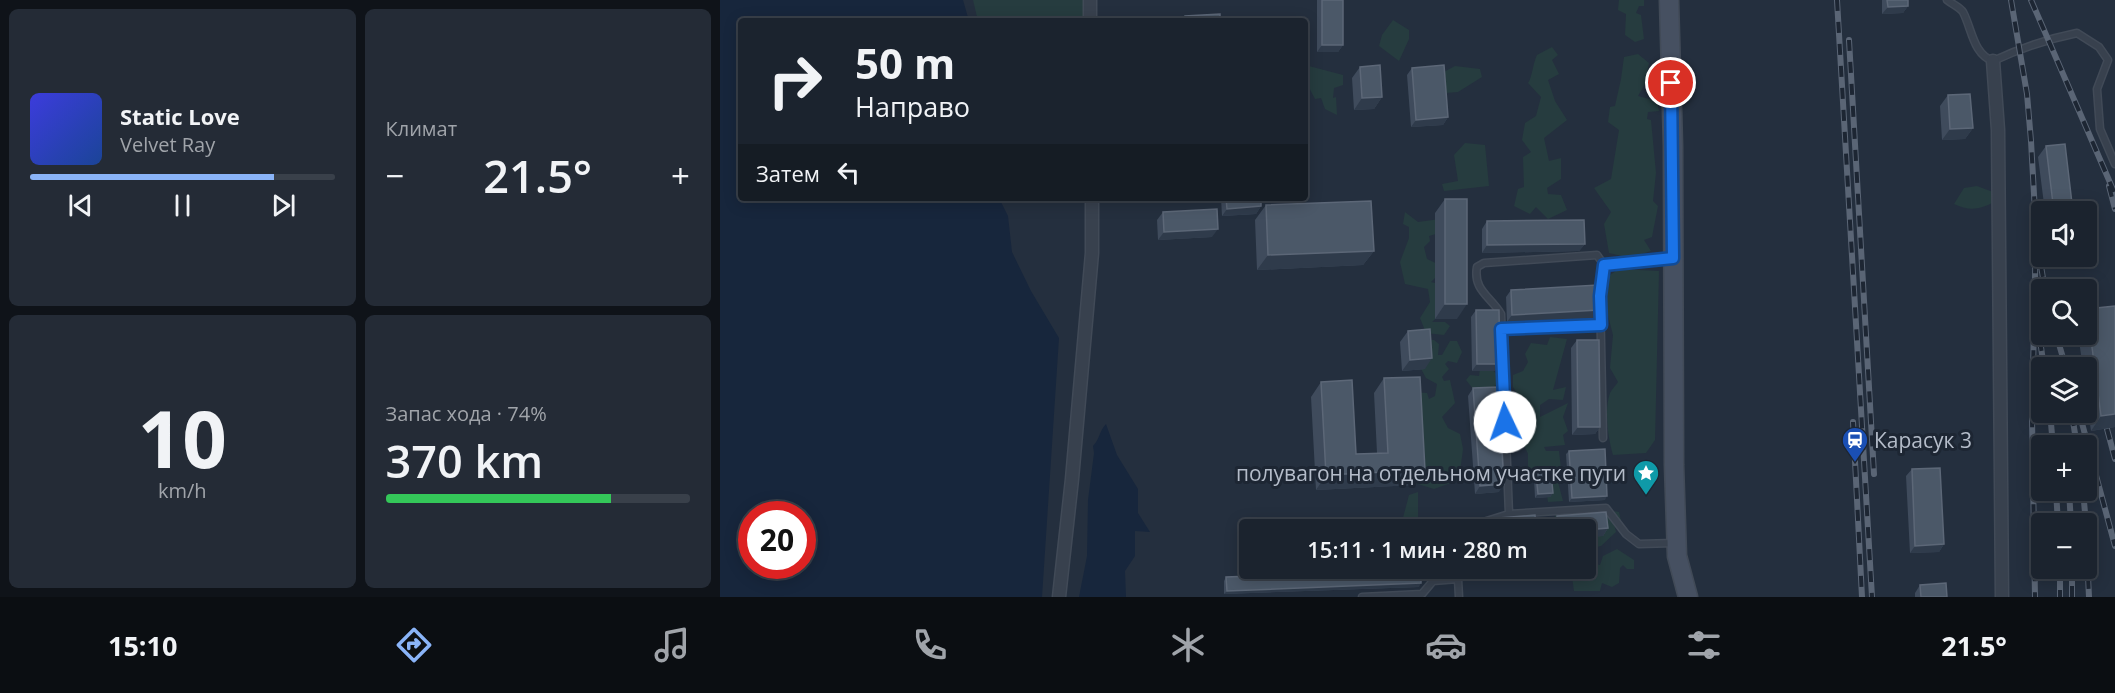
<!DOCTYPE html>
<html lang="ru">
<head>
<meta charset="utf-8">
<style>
	:root { --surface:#1b232e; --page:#242b36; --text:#f1f3f6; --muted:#a0a4aa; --line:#39404a; --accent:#8ab4f8 }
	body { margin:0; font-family:"Open Sans",sans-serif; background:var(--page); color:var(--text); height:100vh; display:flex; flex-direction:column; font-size:22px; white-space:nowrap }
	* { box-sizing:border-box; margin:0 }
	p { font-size:20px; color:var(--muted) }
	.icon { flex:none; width:33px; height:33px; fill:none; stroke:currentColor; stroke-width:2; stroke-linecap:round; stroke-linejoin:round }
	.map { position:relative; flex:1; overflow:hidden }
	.drawer { display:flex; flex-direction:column; gap:9px; padding:9px; background:#0f1319; width:720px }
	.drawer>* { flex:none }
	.guide { position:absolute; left:18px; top:18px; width:570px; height:183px; border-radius:6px; box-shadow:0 3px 15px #0003,0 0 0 2px var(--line); background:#1b232e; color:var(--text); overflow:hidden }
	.fabs { position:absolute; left:1311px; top:201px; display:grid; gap:12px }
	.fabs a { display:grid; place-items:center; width:66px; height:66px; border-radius:6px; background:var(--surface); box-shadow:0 3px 15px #0003,0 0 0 2px var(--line); font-size:30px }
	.speed { position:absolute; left:18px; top:501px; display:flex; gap:12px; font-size:30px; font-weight:700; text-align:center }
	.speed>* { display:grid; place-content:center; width:78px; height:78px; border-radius:50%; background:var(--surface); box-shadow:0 3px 15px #0003,0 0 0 2px var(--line); line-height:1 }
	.speed .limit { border:9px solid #d22; background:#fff; color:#111 }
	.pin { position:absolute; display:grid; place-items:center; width:51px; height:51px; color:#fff; margin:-26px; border:3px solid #fff; border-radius:50%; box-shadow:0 2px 6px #0007 }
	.me { position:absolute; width:66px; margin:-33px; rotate:357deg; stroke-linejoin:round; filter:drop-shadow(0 0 4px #0008) }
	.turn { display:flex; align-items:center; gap:21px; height:126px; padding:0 18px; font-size:27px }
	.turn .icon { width:78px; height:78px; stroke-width:2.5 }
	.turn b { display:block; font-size:42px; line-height:51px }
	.then { display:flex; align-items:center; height:57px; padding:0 18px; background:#0003; gap:12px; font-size:22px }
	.big { font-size:45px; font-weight:600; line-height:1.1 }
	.drawer .card { flex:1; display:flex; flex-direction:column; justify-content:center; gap:9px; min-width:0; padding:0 21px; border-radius:9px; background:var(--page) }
	.drawer .dial { align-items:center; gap:0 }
	.dial b { font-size:78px; line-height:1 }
	.song { display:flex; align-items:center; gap:18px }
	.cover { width:72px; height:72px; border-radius:9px; background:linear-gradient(135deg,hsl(240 70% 55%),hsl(220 70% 35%)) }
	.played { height:6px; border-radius:3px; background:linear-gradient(90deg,var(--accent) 80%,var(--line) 80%) }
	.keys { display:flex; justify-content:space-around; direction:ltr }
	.heat { display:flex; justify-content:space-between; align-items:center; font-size:33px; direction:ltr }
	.charge { height:9px; border-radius:4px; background:linear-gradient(90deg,#34c759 74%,var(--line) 0) }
	.drawer .tiles { flex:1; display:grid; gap:9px; grid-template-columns:repeat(2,1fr) }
	.trip { position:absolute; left:519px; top:519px; width:357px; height:60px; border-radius:6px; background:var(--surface); box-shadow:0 3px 15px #0003,0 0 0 2px var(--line); font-weight:600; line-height:60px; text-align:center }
	.menu { display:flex; height:96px; justify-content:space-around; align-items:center; background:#0b0e12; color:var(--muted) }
	.menu .icon { width:42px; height:42px }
	.menu .selected { color:var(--accent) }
	.menu b { font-size:27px; color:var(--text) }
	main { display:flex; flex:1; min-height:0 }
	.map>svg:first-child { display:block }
</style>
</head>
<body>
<main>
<section class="drawer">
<div class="tiles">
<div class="card">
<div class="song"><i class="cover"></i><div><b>Static Love</b><p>Velvet Ray</p></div></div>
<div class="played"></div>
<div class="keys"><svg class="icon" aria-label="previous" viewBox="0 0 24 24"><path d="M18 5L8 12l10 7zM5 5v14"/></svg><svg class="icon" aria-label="pause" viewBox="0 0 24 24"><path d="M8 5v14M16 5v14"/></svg><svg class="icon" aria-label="next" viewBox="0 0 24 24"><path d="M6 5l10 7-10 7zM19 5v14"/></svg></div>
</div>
<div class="card"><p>Климат</p>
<div class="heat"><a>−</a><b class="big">21.5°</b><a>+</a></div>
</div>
<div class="card dial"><b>10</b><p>km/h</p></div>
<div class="card"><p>Запас хода · 74%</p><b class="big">370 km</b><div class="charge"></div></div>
</div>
</section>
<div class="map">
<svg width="1395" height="597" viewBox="0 0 1395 597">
	<rect width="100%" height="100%" fill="#242f3e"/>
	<!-- green -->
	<path fill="#263c3f" d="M253,0H364V21H258Z
		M899,0H924V6H919L916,13L921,15L924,39L915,42L905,35L906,14L898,10Z
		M673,20L689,30V39L679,61L659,46L662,35Z
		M832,47L838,55L832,60L839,74L828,80L835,101L847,120L824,138L829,161L841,158V179L827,188L828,194L841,195L847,210L828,219L816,207L810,214L794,206L798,189L804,187L803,157L811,152L802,140L805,123L816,116L821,97L808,83C812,78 813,63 817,55Z
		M918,54L929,63L925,84L918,96L937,101L939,111L928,112L927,119L931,120L936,173L933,201L938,206L932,237L924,240L931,251L910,258L889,253L884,224L891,212L874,188L891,179L899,130L888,122L890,107L895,106L901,79L904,57Z
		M585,65L623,75V85L614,88L613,98L616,97L617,115L605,109L601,98L595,99L585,80Z
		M735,66L760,69L762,77L738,92L725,93L722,73Z
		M745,143L765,145L769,186L724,191L722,184L738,181L734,155Z
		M1257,186L1273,192L1274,202C1259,210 1249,211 1234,204L1244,188Z
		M685,212L698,222L720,219L719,233L709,236L710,241L704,247L707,259L720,265V273L711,282L723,285L727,308L712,322H725L730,326L724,335L706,333L700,318L710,302L708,289L685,284L680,262L689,238V227L683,224Z
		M899,269L939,271L935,440L926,453L893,455C888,438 884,410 890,393C892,389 896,385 898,382L890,368L893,335L884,300L887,277Z
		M830,337L847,339L833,390L846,387L843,400L829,399L820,405V417L848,403L843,417L848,431L843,435L845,445L824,447L826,451H839L841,468L837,478L843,501L828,502C827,488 822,483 808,479V454L800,437L801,400L793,387V375L803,371L808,362L805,354L811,343L827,345Z
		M707,340H714L719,344L718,355H722L730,341H737L742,352L737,363L728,361L725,364L729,369L722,377L724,381L730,380L735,403L722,417L728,428L740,434L743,449L739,480L714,489L688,481L694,392L707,393L709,399L715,396L717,384L706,378L699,365Z
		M760,368L772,369L777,375L776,385L763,393L754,390L746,380L750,375L759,376Z
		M698,492V529H680L689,495Z
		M872,508L875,516L881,509L899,512L902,525L894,523L896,532L881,546L866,549V533L882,526L835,521V514H853Z
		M897,549L914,560V569H907L903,565L900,568L899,583L892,587L882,583L880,591H854L852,577L854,569L866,568V562L880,565L883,556Z
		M667,568V571H670L672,569L701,568L703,571L696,577L559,584L553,575L559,569Z"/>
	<!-- water -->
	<path fill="#17263c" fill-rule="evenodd" d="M0,0H243L249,21H21V198H279L288,216L292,252L311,291L339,338L322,597H0ZM32,514H82V566H32Z
		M386,424L397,455L418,489V513L430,532L415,531V556L405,571L406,597H359L367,556L368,500L374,453L373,446C380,439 379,431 386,424Z"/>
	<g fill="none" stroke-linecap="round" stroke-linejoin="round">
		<!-- lane casing -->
		<g stroke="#414a57" stroke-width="9">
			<path id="lane" d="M1227,0C1232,4 1240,7 1243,12C1252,29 1253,54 1273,61C1301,48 1327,39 1357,33L1379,47L1388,60L1377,89L1380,129L1395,164
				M952,258L884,265L877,255L764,263L757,267C753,290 770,296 781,314L789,514L886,508L906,534L919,544L954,543
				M781,329L881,325
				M883,438L880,296L884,265
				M753,530L760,523L789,514
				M642,597L702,594L713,581L738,579
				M739,597L738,579L740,568"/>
		</g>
		<!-- street casing -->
		<g stroke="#414a57" stroke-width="15">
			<path id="street" d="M370,0V21
				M1273,61L1278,130L1282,597
				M339,597L352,479L372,253V198"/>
		</g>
		<!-- secondary casing -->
		<g stroke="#414a57" stroke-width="21">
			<path id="secondary" d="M949,0L953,146L954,465L957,556L968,597"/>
		</g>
		<!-- lane -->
		<use href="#lane" stroke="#38414e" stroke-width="6"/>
		<!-- street -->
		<use href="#street" stroke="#38414e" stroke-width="12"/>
		<!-- secondary -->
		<use href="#secondary" stroke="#465061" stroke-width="18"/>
		<!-- rail casing -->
		<g stroke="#5a6575" stroke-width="6">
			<path id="rail" d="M1117,0L1152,597
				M1291,0L1307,94L1311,141L1316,230L1312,418L1315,597
				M1311,0L1395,194
				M1129,40L1154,474
				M1389,186L1395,209
				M1321,266L1325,290
				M1336,334L1346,368
				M1320,340L1324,368
				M1330,412L1333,446
				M1359,412L1395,546
				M1352,415L1357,446
				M1133,422L1142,597
				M1387,429L1395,459
				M1336,490L1338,524
				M1349,490L1351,524
				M1363,490L1366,524
				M1366,534L1369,597
				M1340,568V597
				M1352,597V568"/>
		</g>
		<!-- rail -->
		<use href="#rail" stroke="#1d2633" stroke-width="4" stroke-dasharray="11" stroke-linecap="butt"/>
	</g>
	<!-- wall -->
	<path fill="#3f4b5c" d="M597,0H623V45L618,52H597Z
		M1162,0H1188V6L1183,13L1162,14Z
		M640,67L662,97L654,109L634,110L632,78Z
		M692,68L728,117L723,125L691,127L687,75Z
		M1228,95L1253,128L1245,139L1222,140L1220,106Z
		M1326,146L1353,212H1325L1318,157Z
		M501,198H541V206L536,214L502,216Z
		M725,199L737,319H715V213Z
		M546,205L654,251L643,265L537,270L535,220Z
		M443,212L492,237L438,240L437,220Z
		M767,221L865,244L859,251L762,253V229Z
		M791,290L879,310L874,318L787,322L786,297Z
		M1367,309L1395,427L1371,431L1366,397V368H1363L1358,334H1366V310Z
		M756,310L780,364L774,371H752L751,317Z
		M688,331L705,369L682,371L680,342Z
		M857,340L880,427L875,434L852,435L851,348Z
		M664,378L694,485L596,490L591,397L601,382L636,454L657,453L654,393Z
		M753,388L779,492L755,494L748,396Z
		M849,451L885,500L849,502L846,454Z
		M1192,469L1224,544L1219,552L1190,553L1186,476Z
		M816,474L833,493L830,497L815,498L814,478Z
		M837,516L888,528L883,536L866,537V530H832V523Z
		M767,519L816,530H762V526Z
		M506,577L699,587L504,594V581Z
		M1200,585L1227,597H1195V593Z"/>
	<!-- shaded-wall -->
	<path fill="#2f3b4b" d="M1188,6L1183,13L1162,14L1168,7Z
		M602,45H623L618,52H597Z
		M662,97L654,109L634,110L642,98Z
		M728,117L723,125L691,127L696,120Z
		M1253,128L1245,139L1222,140L1230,129Z
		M541,206L536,214L502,216L507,209Z
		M498,229L492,237L438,240L444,232Z
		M865,244L859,251L762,253L767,245Z
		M654,251L643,265L537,270L548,255Z
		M725,304H747L737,319H715Z
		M879,310L874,318L787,322L792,315Z
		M712,358L705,369L682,371L690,360Z
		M757,364H780L774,371H752Z
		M1395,414V427L1371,431L1381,416Z
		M858,427H880L875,434L852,435Z
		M705,470L694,485L596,490L606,475Z
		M784,484L779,492L755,494L760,486Z
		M833,493L830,497L815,498L818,494Z
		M887,496L885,500L849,502L852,498Z
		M888,528L883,536L866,537V530Z
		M1224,544L1219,552L1190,553L1195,546Z
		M701,583L699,587L504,594L507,591Z"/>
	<!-- building -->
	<path fill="#4b5868" stroke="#5c6777" stroke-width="1.5" d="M602,0H623V45H602Z
		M1167,0H1188V6L1168,7Z
		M500,14V21H465V16Z
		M444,18V21H409Z
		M660,65L662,97L642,98L640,67Z
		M724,65L728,117L696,120L692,68Z
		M1250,94L1253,128L1230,129L1228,95Z
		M1345,144L1353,212H1334L1326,146Z
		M506,198H541V206L507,209Z
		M725,199H747V304H725Z
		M651,201L654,251L548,255L546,205Z
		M497,209L498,229L444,232L443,212Z
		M864,220L865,244L767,245V221Z
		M878,285L879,310L792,315L791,290Z
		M1395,306V414L1381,416L1367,309Z
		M756,310H779L780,364H757Z
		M710,329L712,358L690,360L688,331Z
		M857,340H879L880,427H858Z
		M700,377L705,470L606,475L601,382L632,380L636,454L668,453L664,378Z
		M778,387L784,484L760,486L753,388Z
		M885,449L887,496L852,498L849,451Z
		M1220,468L1224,544L1195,546L1192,469Z
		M831,473L833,493L818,494L816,474Z
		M886,512L888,528L866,530H838L837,516Z
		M815,515L816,530H768L767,519Z
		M701,570V583L507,591L506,577Z
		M1226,583L1227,597H1201L1200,585Z"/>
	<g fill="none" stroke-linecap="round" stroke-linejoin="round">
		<!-- route casing -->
		<g stroke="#114b97" stroke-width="15">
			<path id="route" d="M785,422L781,329L881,325L880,296L884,265L953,258L951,83"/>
		</g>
		<!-- route -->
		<use href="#route" stroke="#1a73e8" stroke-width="10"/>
	</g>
	<!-- icons -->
	<defs>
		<g id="station-pin" transform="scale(1.35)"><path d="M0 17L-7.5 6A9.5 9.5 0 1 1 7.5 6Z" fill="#1a4fb4" stroke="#1d2633"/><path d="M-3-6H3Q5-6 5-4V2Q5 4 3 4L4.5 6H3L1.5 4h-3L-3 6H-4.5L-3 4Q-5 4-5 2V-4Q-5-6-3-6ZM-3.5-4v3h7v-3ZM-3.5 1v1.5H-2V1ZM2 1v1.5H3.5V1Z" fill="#fff"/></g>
		<g id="sight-pin" transform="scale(1.35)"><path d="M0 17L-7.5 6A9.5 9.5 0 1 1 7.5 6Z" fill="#0f9aa8" stroke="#1d2633"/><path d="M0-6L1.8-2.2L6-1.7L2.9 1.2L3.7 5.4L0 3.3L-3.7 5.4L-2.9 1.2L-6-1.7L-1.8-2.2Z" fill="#fff"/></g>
	</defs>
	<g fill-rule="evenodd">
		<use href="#station-pin" x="1135" y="440"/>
		<use href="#sight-pin" x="926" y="473"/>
	</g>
	<g text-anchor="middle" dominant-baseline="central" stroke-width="6" stroke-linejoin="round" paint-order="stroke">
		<!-- poi labels -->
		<g font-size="21" fill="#b4bcc9" stroke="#1d2633" text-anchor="start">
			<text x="1154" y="440">Карасук 3</text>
			<text x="906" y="473" text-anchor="end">полувагон на отдельном участке пути</text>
		</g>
	</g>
</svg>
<div class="fabs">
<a><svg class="icon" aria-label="sound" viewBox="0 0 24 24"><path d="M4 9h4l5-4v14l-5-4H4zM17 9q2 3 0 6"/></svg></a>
<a><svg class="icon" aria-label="search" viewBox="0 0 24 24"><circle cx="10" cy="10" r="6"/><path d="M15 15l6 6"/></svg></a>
<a><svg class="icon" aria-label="layers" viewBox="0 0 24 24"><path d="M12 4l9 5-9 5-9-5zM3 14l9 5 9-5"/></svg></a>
<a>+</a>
<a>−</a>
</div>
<div class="speed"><div class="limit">20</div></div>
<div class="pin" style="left:951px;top:83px;background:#d93025"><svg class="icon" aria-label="arrive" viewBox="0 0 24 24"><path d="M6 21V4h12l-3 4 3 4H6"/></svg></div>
<svg class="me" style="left:785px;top:422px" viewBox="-20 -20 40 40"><circle r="19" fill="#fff"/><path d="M0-13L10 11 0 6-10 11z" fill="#1a73e8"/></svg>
<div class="trip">15:11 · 1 мин · 280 m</div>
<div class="guide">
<div class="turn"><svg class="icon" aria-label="right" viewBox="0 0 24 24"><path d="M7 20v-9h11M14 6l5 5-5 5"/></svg><div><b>50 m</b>Направо</div></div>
<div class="then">Затем<svg class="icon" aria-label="left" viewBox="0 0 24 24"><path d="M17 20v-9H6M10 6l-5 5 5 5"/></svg></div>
</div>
</div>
</main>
<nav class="menu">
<b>15:10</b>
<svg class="icon selected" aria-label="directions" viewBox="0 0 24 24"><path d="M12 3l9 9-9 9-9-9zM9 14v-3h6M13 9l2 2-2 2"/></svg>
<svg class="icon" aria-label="music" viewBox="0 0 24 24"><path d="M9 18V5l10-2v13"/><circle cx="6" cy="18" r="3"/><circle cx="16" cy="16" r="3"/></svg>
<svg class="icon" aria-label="phone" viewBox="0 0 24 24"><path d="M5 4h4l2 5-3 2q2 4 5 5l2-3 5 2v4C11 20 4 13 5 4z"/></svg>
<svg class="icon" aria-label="climate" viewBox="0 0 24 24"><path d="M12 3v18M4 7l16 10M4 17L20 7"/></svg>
<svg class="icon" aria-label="car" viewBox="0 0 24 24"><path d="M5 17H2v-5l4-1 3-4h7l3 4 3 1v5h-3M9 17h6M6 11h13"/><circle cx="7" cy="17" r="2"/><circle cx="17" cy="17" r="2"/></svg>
<svg class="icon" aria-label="filters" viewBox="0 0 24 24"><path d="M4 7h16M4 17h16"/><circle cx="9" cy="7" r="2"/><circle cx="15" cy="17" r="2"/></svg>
<b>21.5°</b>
</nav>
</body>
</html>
